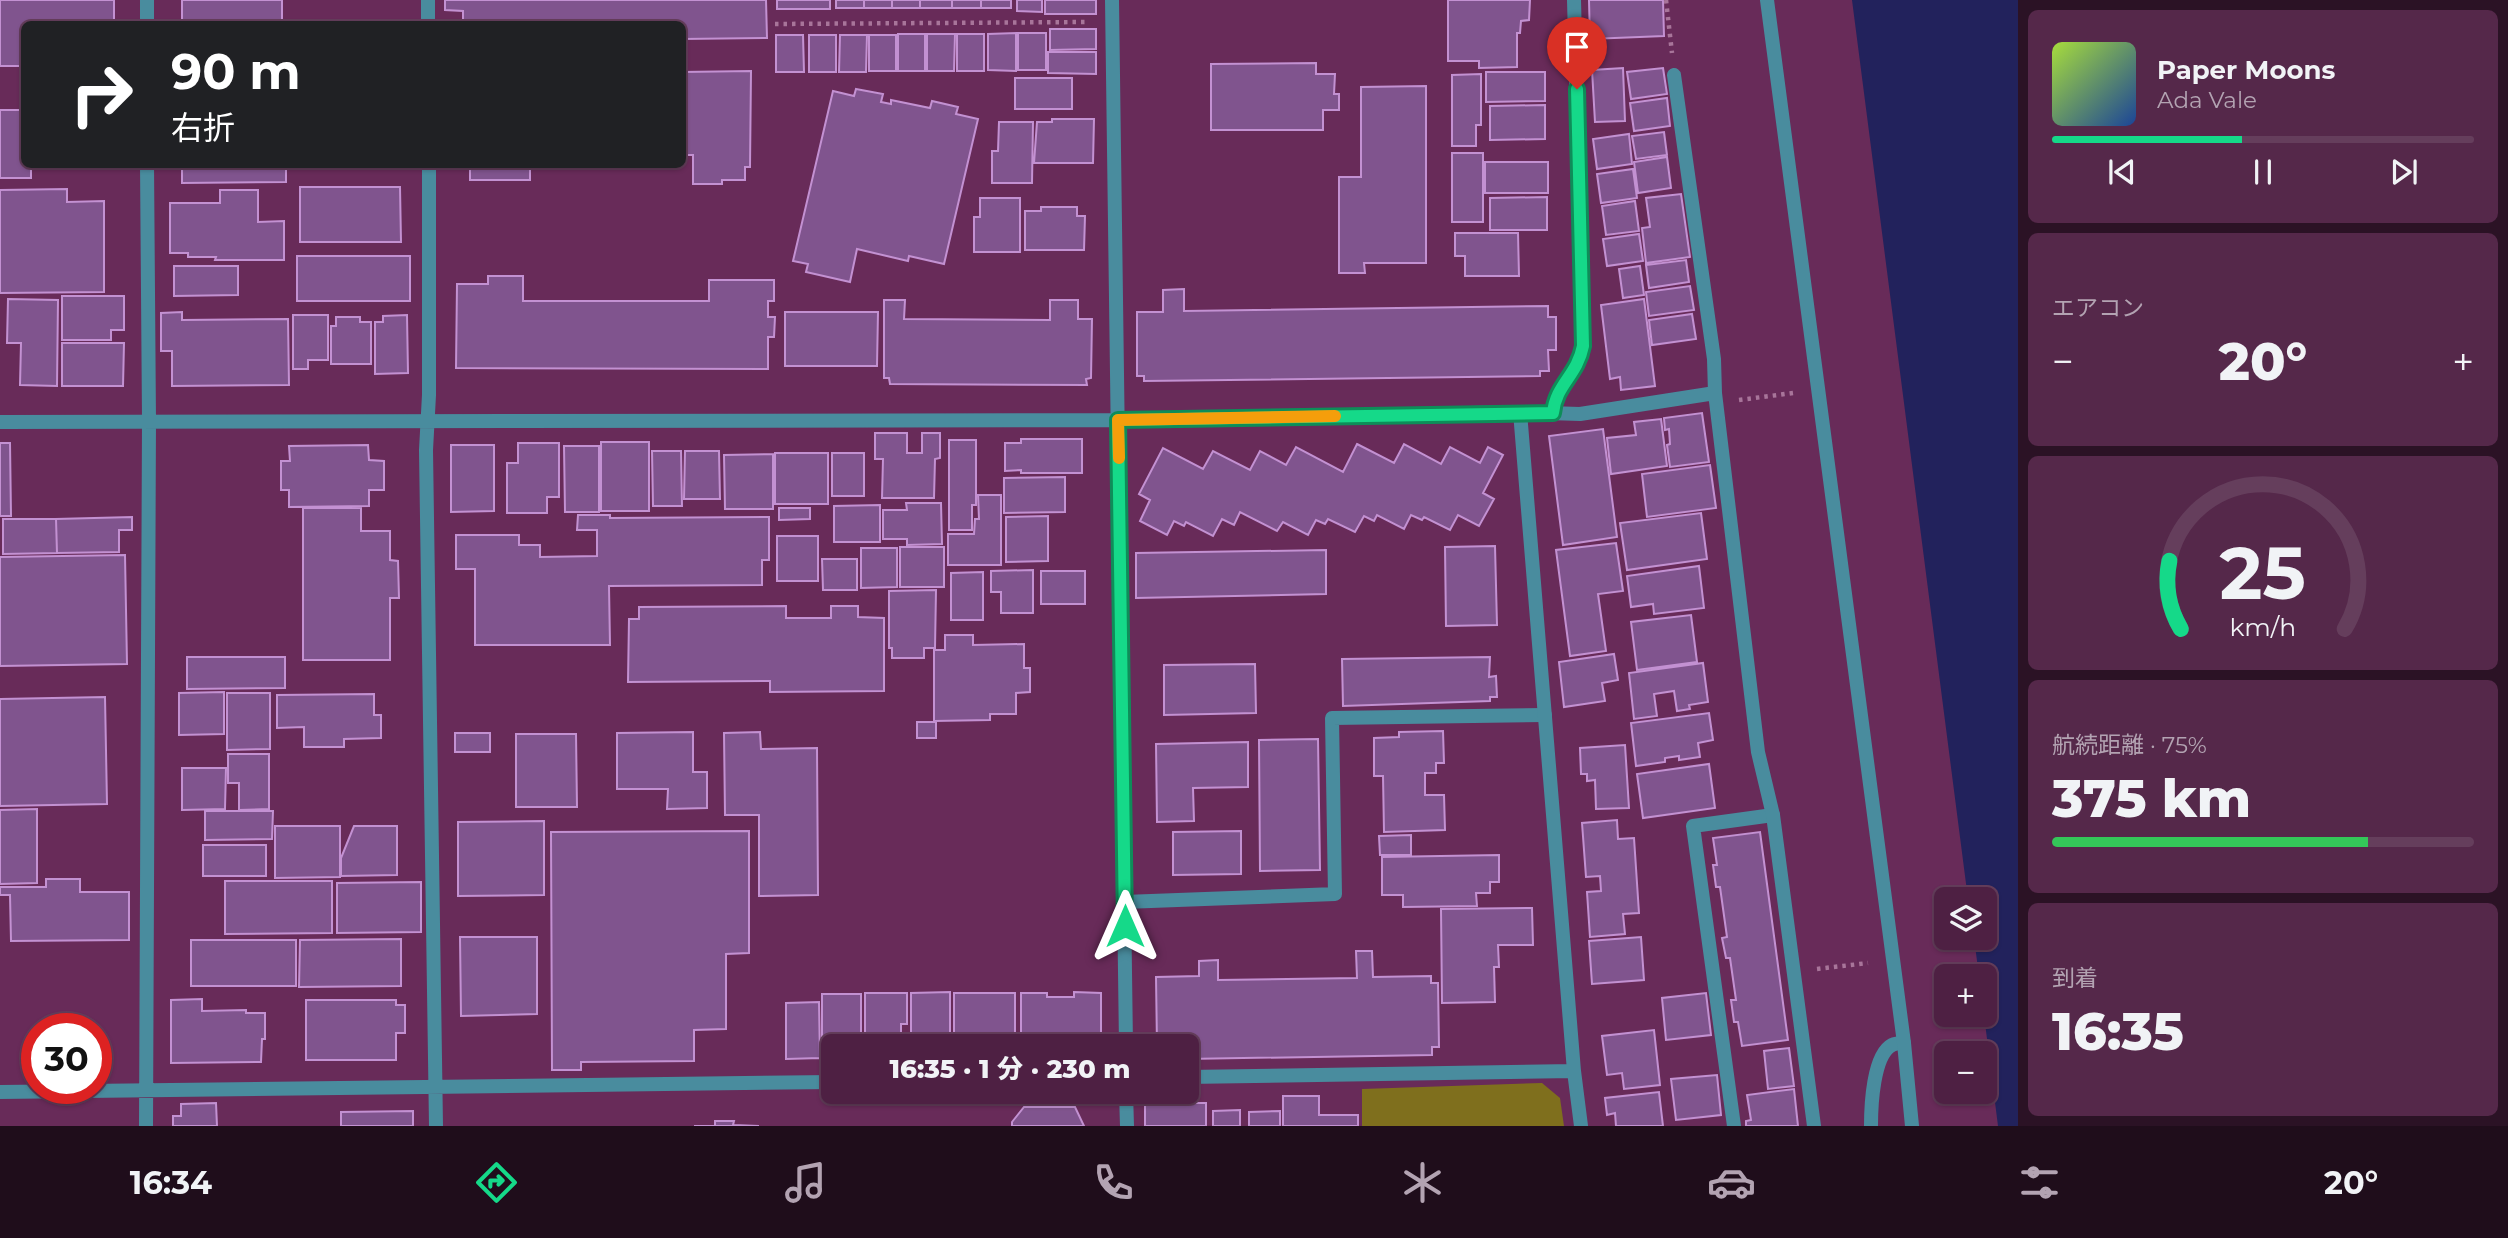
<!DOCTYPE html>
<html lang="ja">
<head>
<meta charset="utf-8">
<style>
	:root { --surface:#4e2043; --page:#55284a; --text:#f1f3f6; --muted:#b3a3b2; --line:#653e5c; --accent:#15d989 }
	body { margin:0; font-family:Montserrat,"Noto Sans JP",sans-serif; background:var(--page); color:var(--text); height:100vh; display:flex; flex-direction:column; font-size:26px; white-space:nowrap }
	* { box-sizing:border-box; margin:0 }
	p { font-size:23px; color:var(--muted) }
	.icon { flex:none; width:38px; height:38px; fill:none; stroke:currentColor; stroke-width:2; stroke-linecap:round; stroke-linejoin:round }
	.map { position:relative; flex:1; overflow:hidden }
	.drawer { display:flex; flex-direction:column; gap:10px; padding:10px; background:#2b1225; width:490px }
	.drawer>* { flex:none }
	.hud { position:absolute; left:21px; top:21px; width:665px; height:147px; border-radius:10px; box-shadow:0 2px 5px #0004,0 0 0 2px var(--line); background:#202124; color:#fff; overflow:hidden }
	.controls { position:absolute; left:1934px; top:887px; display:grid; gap:14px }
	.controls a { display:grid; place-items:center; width:63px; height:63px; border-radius:10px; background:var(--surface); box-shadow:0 2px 5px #0004,0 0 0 2px var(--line); font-size:35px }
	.speed { position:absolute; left:21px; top:1013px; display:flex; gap:14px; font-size:35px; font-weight:700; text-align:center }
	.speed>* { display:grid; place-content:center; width:91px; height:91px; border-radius:50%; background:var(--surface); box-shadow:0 2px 5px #0004,0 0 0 2px var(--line); line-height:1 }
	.speed .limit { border:10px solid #d22; background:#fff; color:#111 }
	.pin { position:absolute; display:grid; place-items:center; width:60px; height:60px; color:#fff; margin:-72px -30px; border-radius:50% 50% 50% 0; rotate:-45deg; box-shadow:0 0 7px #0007 }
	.pin .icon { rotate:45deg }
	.me { position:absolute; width:77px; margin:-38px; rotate:0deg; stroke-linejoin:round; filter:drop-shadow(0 0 5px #0008) }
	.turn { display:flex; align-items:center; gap:24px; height:147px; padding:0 35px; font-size:32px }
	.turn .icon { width:91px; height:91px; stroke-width:2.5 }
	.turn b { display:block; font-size:49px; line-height:60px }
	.big { font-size:52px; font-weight:800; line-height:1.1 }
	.drawer .widget { flex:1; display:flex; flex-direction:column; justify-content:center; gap:10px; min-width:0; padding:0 24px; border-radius:10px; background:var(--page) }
	.drawer .dial { align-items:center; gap:0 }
	.dial svg { height:182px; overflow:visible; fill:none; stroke:var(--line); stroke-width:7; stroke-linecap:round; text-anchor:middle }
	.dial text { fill:var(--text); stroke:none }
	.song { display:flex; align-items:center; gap:21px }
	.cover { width:84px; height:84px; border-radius:10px; background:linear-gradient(135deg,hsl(80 70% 55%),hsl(220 70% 35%)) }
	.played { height:7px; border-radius:4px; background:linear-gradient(90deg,var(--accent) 45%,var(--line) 45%) }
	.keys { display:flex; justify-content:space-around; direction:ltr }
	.heat { display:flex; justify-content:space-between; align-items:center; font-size:38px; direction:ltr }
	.charge { height:10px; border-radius:5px; background:linear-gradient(90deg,#34c759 75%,var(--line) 0) }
	.trip { position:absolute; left:821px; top:1034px; width:378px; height:70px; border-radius:10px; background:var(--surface); box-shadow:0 2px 5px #0004,0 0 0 2px var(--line); font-weight:800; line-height:70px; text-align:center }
	.dock { display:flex; height:112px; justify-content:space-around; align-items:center; background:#1f0d1b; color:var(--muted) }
	.dock .icon { width:49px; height:49px }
	.dock .selected { color:var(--accent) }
	.dock b { font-size:32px; color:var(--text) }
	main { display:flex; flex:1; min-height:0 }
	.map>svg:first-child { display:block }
</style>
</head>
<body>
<main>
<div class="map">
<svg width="2018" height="1126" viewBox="0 0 2018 1126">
	<rect width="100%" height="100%" fill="#682b59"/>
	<!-- green -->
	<path fill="#7f6f1d" d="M1542,1083L1560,1098L1564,1126H1362V1089Z"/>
	<!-- water -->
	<path fill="#22225c" d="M1852,0H2018V1126H1998L1984,1015V976H1979L1974,938H1984V900L1968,899Z"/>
	<!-- building -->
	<path fill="#80548e" stroke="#c391d2" stroke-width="2" d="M0,0H114V24H24V66H0Z
		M182,0H282V24H182Z
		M445,0H766L767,38L682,39V24H463V11L445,10Z
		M777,0H830V9H777Z
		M836,0H864V8H836Z
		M864,0H892V8H864Z
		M892,0H920V8H892Z
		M920,0H952V8H920Z
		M952,0H981V8H952Z
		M981,0H1011V8H981Z
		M1017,0H1042V12L1017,11Z
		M1045,0H1096V14H1045Z
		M1448,0H1530L1529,20L1521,21L1520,33H1517V67L1479,68V61H1448Z
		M1589,0H1663L1664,36L1590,39Z
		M1050,29H1096V49L1050,50Z
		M1016,33V71L988,70V34Z
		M1018,33H1046V70H1018Z
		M898,34H925V71H898Z
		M927,34H955L954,71H927Z
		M957,34H984V71H957Z
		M776,35H803L804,72H776Z
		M809,35H836V72H809Z
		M840,35H867L866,72H839Z
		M869,35H896V71H869Z
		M1048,52H1096V74L1048,73Z
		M1316,63V74H1335L1334,94H1339V110H1323V130H1211V64Z
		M1623,68L1625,121L1595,122L1592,70Z
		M1663,68L1667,94L1631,99L1627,72Z
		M751,71L750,167H745V180H722V184H693V155H682V72Z
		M1486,72H1545V101L1486,102Z
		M1481,74V125H1476V146H1452V75Z
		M1015,78H1072V109H1015Z
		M1426,86V263H1364L1365,273H1339V177H1361V87Z
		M856,89L883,94L881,102L891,104V100L930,108L932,101L958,107L956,114L978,119L944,264L909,256L908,261L857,249L850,282L806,272L808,264L793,261L833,91L854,96Z
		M1667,98L1670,126L1634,131L1630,103Z
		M1545,105V139L1490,140V106Z
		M0,110H24V164H31V178H0Z
		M1052,119H1094L1093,163H1034L1037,122H1052Z
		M999,122H1033L1032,183H992V151H998Z
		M1664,132L1667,155L1636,159L1632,136Z
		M1629,134L1632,164L1597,169L1593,139Z
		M1452,153H1483V222H1452Z
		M1667,157L1671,188L1638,193L1634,162Z
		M1485,162H1548V193H1485Z
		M182,164H286V182L182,183Z
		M470,164H530V180H470Z
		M1633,169L1637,198L1601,203L1597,174Z
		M300,187H400L401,242H300Z
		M67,189V202L104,201V292L0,293V190Z
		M220,190H258V222L284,221V260H215L216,257H188V253H170V203H220Z
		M1681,194L1690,257L1646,263L1642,228L1650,227L1646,198Z
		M1547,197V230H1490V198Z
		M980,198H1020V252H974V217H980Z
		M1635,201L1639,231L1606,235L1602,206Z
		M1041,207H1077V216H1085L1084,250H1025V211H1041Z
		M1455,233H1518L1519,276H1465V256H1455Z
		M1639,234L1643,261L1607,266L1603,239Z
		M297,256H410V301H297Z
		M1686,260L1689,282L1649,288L1646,265Z
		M174,266H238V295L174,296Z
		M1640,266L1644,295L1623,298L1619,269Z
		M488,276H523V301H709V280H774V301H768V317H775L774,337H768V369L456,368L457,284H488Z
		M1690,286L1694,310L1649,316L1646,292Z
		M1184,289V311L1548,306V317H1556V350H1548L1549,371H1540V376L1144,381V376H1137V312H1163V290Z
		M62,296H124V330H111V340H62Z
		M8,299L58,300L57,386L20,385L21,343H7Z
		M1644,299L1655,386L1621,390L1620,377L1610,379L1601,305Z
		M884,300H905L904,319L1050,320V300H1078V319H1092L1091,378L1086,379L1087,385L890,384L889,378H884Z
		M182,312V320L288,319L289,385L172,386V351H161V313Z
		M785,312H878L877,366H785Z
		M1692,314L1696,339L1652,345L1649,320Z
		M293,315H328V360H308V369H293Z
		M407,315L408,373L375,374V322H383V316Z
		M336,317H360V322H371V364H331V326H336Z
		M62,343H124L123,386H62Z
		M1702,413L1709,462L1670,467L1667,445L1670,444L1669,429L1665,430L1664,418Z
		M1661,419L1667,466L1611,474L1607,438L1636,435L1634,422Z
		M1603,429L1617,537L1563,545L1549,436Z
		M875,433H907V453H922V433H940V458L935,459L934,498H882L883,459H875Z
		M1021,439H1082V473H1021V470L1005,471V443H1021Z
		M949,440H976V505H972V530H949Z
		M601,442H649V511H601Z
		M0,443H10L11,516H0Z
		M518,443H559V497H547V513H507V463H518Z
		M1357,444L1394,463L1404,444L1441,464L1450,447L1480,463L1488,447L1503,455L1483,493L1494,499L1479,526L1458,515L1450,530L1424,517L1422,520L1411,515L1404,529L1377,515L1374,521L1364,516L1355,532L1328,519L1325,524L1316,520L1308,535L1283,522L1277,531L1240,512L1234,525L1222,519L1213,536L1186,522L1184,526L1174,521L1167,535L1140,521L1150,500L1139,494L1163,448L1203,469L1213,451L1250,470L1260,451L1286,465L1296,447L1343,472Z
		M368,445L369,460L384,461V490H369V506L289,507V490H281V461H290L289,446Z
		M451,445H494V511L451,512Z
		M564,446H599V512H565Z
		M652,451H681L682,506H653Z
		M685,451H719L720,499H684Z
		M775,453H828V504H775Z
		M832,453H864V496H832Z
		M773,454V509H725L724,455Z
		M1710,465L1716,508L1647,517L1642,474Z
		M1065,477V512L1004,513V478Z
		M978,495H1001V565H948V534H974L975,519H979Z
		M906,503H941L942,544L907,545V539H883V510H907Z
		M880,505V542H834V506Z
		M303,508H361V531H390V560L398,561L399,598H390V660H303Z
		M779,508H810V519L779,520Z
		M1701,513L1707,559L1627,570L1620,523Z
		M578,515H610V518L769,517V560H762V585L609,586L610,645H475V569H456V535H519V545H540V557L597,556V530H577Z
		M1048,516V561L1006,562V517Z
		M132,517V530H119V552L57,553L56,519Z
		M3,519H56L57,553L3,554Z
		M777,536H818V581H777Z
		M1616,543L1623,591L1598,594L1606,651L1570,656L1556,550Z
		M1495,546L1497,625L1446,626L1445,547Z
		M900,547H944V587H900Z
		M861,548H897V587L861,588Z
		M1326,550V594L1136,598V553Z
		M125,555L127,664L0,666V557Z
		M822,559H857V590H823Z
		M1699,566L1704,608L1654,614L1653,604L1631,607L1627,576Z
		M1033,570V613H1001V592H991V571Z
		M1041,571H1085V604H1041Z
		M983,572V620H951V573Z
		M936,590L935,648H924V658H892V648H889V591Z
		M786,606V618H831V606H858V617L884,618V691L770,692V681L628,682L629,619H639V607Z
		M1691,615L1697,662L1637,670L1631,622Z
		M945,635H973V645L1024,644V668H1030V692L1016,693V714H990V720L934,721V650H945Z
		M1614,654L1618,680L1602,683L1605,701L1564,707L1559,662Z
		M187,657H285V688L187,689Z
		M1490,657L1489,677L1496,676L1497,697H1490V701L1343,706L1342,659Z
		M1703,663L1708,702L1689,705L1690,709L1677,711L1674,691L1654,694L1657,716L1634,719L1629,673Z
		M1255,664L1256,713L1164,715V665Z
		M224,692V734L179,735V693Z
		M227,693H270V749L227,750Z
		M374,694V715H381V738L344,739V747H304V727L277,728V695Z
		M105,697L107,804L0,806V699Z
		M1709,713L1713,740L1698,743L1700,757L1679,760V756L1665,758V762L1636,766L1631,723Z
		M917,722H936V738H917Z
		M1443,731L1444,763H1436V773H1425V795H1444L1445,830L1384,832L1383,776H1374V738L1399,737V732Z
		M693,732V772H707V808L667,809L668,789H617V733Z
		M760,732L761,749L817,748L818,895L759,896V815H725L724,733Z
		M455,733H490V752H455Z
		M516,734H576L577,807H516Z
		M1318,739L1320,870L1260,871L1259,740Z
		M1248,742V787L1193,788L1194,821L1157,822L1156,744Z
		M1625,745L1629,808L1596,809L1595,780L1587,781V774H1581L1580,748Z
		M228,754H269V809L239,810V783H228Z
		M1709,764L1715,808L1643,818L1637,774Z
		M182,768H226L225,809L182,810Z
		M37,809V883L0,884V810Z
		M205,811H273L272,839L205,840Z
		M1617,820L1618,839L1634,838L1639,913L1623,914L1625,934L1590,937L1587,892L1601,891L1600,876L1586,877L1582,823Z
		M544,821V895L458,896V822Z
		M275,826H340V877L275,878Z
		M354,826H397V875L341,876V858Z
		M749,831V953L726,954V1029L694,1030V1061L581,1062V1070H552L551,832Z
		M1241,831V874L1173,875V832Z
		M1760,832L1788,1040L1742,1046L1738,1022H1734L1731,1000H1736L1730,958H1726L1722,938L1727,937L1720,887H1716L1713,865H1717L1713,838Z
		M1411,835V855H1380L1379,836Z
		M203,845H266V876H203Z
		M1499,855V882H1490V893H1476L1477,906L1403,907V895H1382V857Z
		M46,879H80V892H129V940L11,941L10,895H0V887H46Z
		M225,881H332V933L225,934Z
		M421,882V932L337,933V883Z
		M1532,908L1533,945H1498L1499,967H1494L1495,1002L1442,1003L1441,909Z
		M460,937H537V1014L461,1016Z
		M1641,937L1644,980L1592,984L1589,941Z
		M401,939V986L299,987L300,940Z
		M191,940H296V986H191Z
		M1356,951H1372L1373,977L1431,976V983H1438L1439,1047H1432V1055L1186,1059V1046H1157L1156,977L1199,976V961L1218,960V980L1357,978Z
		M950,992V1046H911V993Z
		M1074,992L1101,993V1046H1021V993H1047V997H1074Z
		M865,993H907V1024H901V1046H870V1036H865Z
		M954,993H1015V1046H975V1041L954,1042Z
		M1706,993L1711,1035L1666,1040L1662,998Z
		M822,994H861V1046H833V1069H822Z
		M202,999V1011L246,1010V1013H265V1039H262L261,1062L171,1063V1000Z
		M306,1000H396V1005H405V1033H396V1060H306Z
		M819,1002L820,1058L786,1059V1003Z
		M1654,1030L1660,1085L1624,1089L1622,1073L1607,1075L1602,1036Z
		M1789,1048L1794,1086L1768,1089L1764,1051Z
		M1717,1075L1721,1115L1676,1120L1671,1079Z
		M1794,1089L1798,1126H1746V1121L1751,1120L1747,1095Z
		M1659,1092L1663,1126H1616L1615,1113L1607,1115L1605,1098Z
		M1283,1096H1319V1115H1358V1126H1283Z
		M216,1103L217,1126H173V1116H181V1104Z
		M1145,1103H1206V1126H1145Z
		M1024,1107H1075L1084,1126H1012V1122Z
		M1240,1110V1126H1213V1111Z
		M413,1111V1126H341V1112Z
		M1280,1111V1126H1249V1112Z
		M715,1121H734L733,1125L759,1126H694H715Z"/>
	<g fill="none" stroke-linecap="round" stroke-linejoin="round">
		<!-- path -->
		<path stroke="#a8759a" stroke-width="4.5" stroke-dasharray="3.5 5" stroke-linecap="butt" d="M1666,0L1672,53
			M775,24L1087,22
			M1739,400L1793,393
			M1817,969L1868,963"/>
		<!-- service -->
		<path stroke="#498c9e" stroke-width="14" d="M1124,902L1335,894L1332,718L1545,715
			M1734,1126L1693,826L1773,815"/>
		<!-- minor -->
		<path stroke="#498c9e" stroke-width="14" d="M147,0V24
			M428,0V24
			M1112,0L1126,1046
			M1674,75L1714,359L1715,393L1758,752L1773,815L1814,1126
			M429,164V395L426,450L436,1126
			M1520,412L1574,1071L1581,1126
			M1553,413C1557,384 1577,376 1583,346L1574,0
			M0,422L1118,420L1520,412L1580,414L1715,393
			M1186,1077L1574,1071
			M0,1092L833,1082
			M1126,1092L1127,1126
			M146,1126L149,420L147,164
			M1871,1126C1871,1106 1873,1055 1892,1045C1896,1043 1900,1043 1904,1043"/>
		<!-- tertiary -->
		<path stroke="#498c9e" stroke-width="14" d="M1767,0L1904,1043L1912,1126"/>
	</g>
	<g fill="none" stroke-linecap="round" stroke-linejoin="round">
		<!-- route casing -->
		<g stroke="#0e8d59" stroke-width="18">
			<path id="route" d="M1125,926L1118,420L1553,413C1556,384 1577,376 1583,346L1577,89"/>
		</g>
		<!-- route -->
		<use href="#route" stroke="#15d989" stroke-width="12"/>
		<!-- slow -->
		<path stroke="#f59e0b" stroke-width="12" d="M1119,458L1118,420L1335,416"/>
	</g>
</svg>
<div class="controls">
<a><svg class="icon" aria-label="layers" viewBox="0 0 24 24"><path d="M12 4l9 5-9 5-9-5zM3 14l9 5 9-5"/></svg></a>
<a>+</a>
<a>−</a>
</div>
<div class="speed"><div class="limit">30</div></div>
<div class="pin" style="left:1577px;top:89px;background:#d93025"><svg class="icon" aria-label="arrive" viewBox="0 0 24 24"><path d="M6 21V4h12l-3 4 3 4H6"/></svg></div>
<svg class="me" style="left:1125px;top:926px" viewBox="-20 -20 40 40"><path d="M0-17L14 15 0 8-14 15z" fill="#15d989" stroke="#fff" stroke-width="4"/></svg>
<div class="trip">16:35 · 1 分 · 230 m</div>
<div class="hud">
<div class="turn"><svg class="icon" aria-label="right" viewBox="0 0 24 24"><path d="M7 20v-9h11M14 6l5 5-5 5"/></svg><div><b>90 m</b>右折</div></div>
</div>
</div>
<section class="drawer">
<div class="widget">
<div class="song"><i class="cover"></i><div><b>Paper Moons</b><p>Ada Vale</p></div></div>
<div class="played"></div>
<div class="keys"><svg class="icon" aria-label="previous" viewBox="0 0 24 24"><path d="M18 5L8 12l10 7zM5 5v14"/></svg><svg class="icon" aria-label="pause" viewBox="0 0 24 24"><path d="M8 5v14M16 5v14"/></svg><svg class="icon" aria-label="next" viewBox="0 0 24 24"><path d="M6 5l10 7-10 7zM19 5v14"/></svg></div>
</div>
<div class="widget"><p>エアコン</p>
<div class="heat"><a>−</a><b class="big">20°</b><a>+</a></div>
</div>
<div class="widget dial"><svg viewBox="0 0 100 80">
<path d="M14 69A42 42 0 1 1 86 69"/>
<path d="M14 69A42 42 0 0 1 9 39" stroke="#15d989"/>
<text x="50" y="56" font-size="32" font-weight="700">25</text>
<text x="50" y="72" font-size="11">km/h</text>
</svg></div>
<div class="widget"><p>航続距離 · 75%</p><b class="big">375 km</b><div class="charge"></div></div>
<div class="widget"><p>到着</p><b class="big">16:35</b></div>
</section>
</main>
<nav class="dock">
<b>16:34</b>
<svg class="icon selected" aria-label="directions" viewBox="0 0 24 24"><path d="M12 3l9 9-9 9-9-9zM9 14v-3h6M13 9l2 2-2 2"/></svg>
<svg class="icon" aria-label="music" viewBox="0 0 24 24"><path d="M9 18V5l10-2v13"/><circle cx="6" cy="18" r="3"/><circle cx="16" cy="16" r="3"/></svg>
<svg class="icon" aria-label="phone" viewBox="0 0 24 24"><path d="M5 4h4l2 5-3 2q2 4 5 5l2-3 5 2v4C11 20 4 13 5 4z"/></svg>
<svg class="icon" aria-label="climate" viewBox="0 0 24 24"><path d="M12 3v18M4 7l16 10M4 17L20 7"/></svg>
<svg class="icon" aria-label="car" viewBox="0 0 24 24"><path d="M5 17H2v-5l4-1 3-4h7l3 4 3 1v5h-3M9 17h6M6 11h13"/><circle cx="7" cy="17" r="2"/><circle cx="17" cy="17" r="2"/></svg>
<svg class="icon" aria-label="filters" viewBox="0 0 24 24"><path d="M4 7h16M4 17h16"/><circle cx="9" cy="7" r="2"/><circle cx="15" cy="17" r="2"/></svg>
<b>20°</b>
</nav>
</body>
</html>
